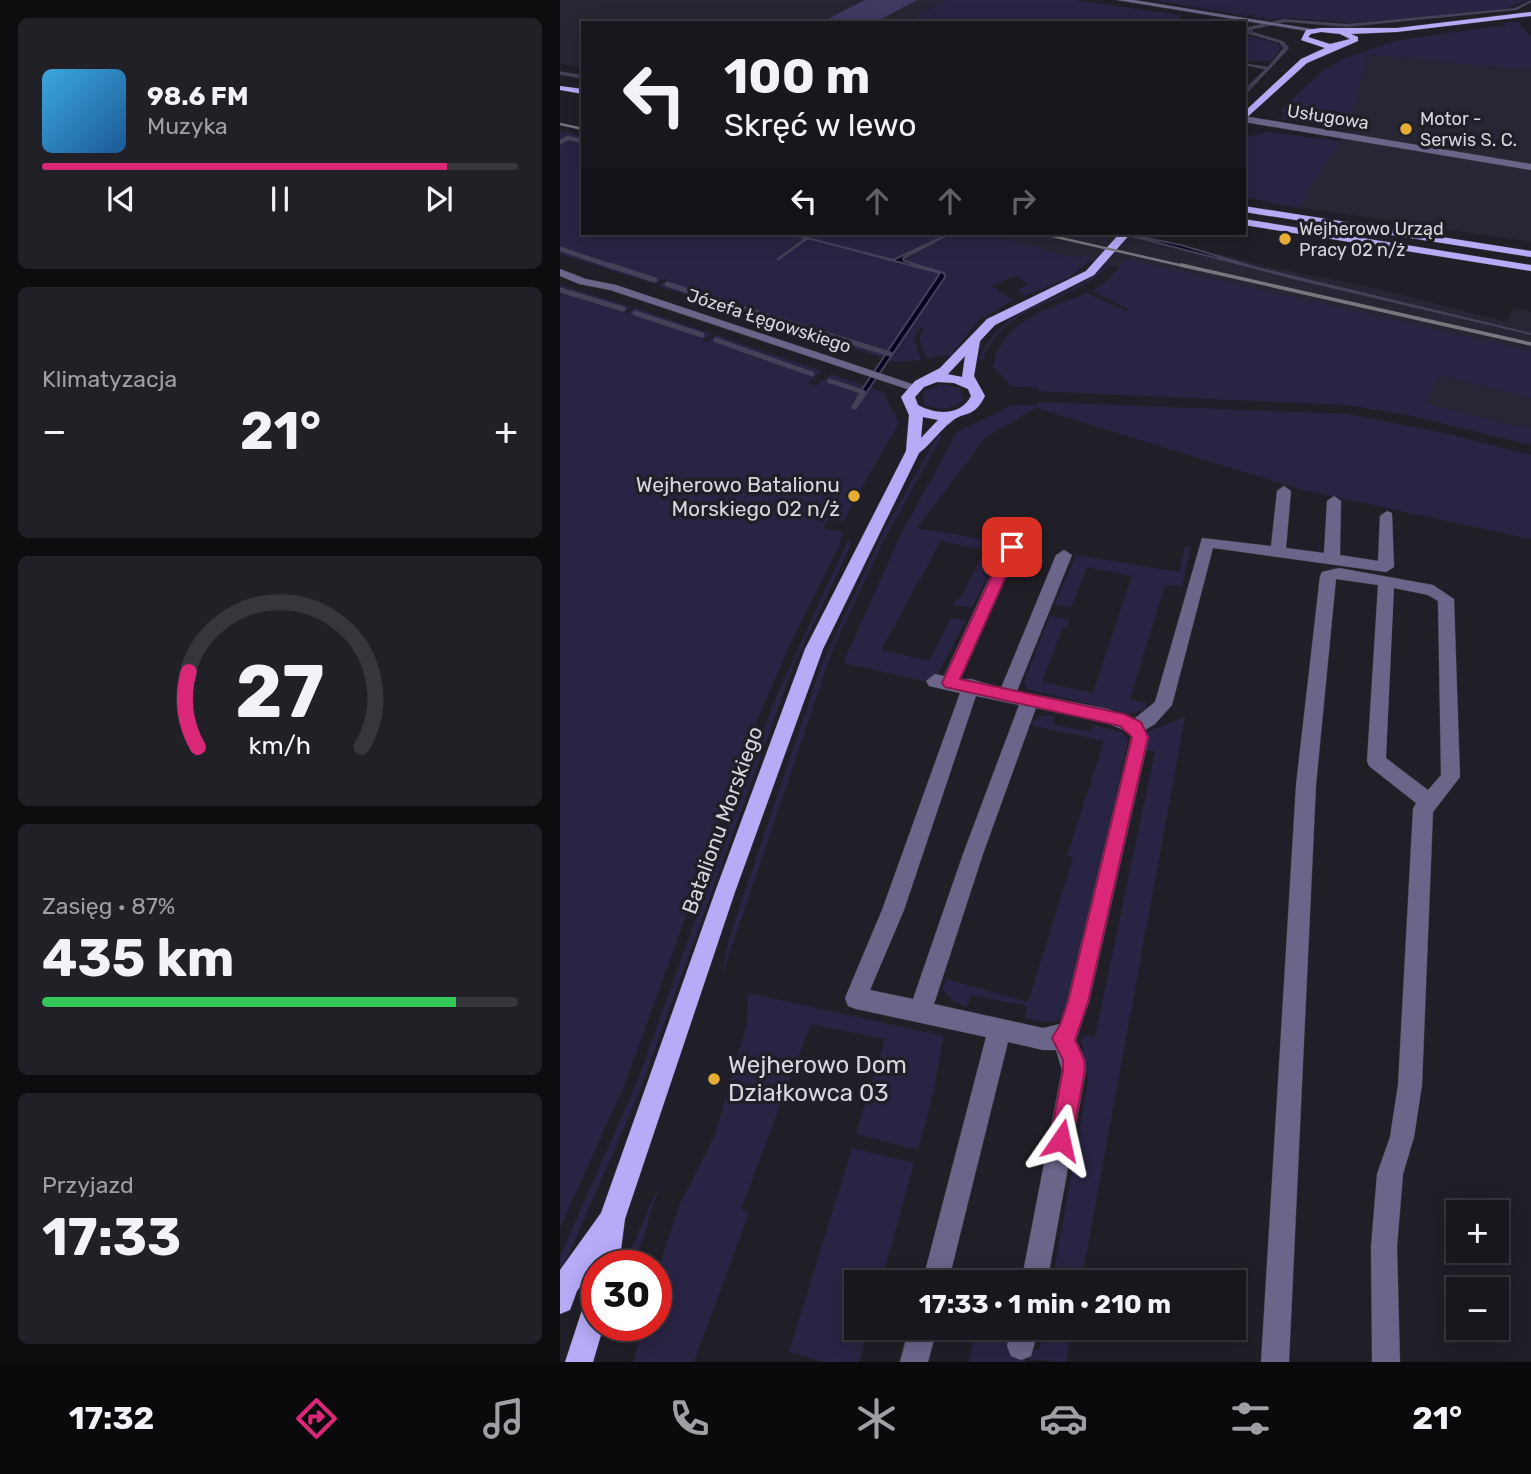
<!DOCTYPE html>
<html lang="pl">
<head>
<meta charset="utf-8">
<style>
	:root { --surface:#18171d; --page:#212026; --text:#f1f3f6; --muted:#9f9fa4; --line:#36363b; --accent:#db2777 }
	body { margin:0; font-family:Rubik,sans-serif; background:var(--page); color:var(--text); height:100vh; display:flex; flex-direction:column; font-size:26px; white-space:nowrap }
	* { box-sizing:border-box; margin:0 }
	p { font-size:23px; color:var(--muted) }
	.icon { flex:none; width:38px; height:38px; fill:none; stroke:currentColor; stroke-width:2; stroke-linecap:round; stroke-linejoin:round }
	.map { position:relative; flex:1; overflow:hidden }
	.panel { display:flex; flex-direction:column; gap:18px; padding:18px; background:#0d0d10; width:560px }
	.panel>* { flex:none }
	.banner { position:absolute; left:21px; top:21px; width:665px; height:214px; border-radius:0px; box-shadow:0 4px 18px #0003,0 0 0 2px var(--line); background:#18171d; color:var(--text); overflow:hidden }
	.tools { position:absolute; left:886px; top:1200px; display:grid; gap:14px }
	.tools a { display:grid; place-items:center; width:63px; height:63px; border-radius:0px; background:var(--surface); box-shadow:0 4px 18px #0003,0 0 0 2px var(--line); font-size:35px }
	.speed { position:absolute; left:21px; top:1250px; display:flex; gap:14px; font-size:35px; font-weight:700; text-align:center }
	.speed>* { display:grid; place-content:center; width:91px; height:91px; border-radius:50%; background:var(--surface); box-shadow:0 4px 18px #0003,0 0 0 2px var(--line); line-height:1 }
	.speed .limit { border:10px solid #d22; background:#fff; color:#111 }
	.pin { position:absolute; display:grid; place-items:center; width:60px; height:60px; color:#fff; margin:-30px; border-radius:14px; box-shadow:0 4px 10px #0006 }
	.me { position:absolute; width:77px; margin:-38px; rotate:11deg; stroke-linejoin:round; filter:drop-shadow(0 0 5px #0008) }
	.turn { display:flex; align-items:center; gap:24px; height:147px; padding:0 28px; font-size:32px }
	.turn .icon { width:91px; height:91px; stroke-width:2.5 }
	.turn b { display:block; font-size:49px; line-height:60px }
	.lanes { display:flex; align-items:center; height:66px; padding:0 28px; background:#0003; justify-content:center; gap:35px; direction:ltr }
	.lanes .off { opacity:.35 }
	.big { font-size:52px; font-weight:700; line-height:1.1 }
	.panel .card { flex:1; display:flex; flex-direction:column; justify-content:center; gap:10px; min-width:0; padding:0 24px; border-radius:10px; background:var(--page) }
	.panel .dial { align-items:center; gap:0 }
	.dial svg { height:182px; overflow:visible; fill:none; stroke:var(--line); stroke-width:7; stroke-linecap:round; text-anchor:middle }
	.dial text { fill:var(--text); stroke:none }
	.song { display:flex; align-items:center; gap:21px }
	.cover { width:84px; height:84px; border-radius:10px; background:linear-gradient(135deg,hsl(200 70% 55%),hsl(210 70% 35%)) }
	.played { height:7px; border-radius:4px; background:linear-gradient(90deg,var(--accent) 85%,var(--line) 85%) }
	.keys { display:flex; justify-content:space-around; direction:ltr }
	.heat { display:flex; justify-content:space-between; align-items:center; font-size:38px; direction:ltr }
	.charge { height:10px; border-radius:5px; background:linear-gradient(90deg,#34c759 87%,var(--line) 0) }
	.trip { position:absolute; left:284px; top:1270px; width:402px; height:70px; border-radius:0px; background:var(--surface); box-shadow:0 4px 18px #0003,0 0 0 2px var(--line); font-weight:700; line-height:70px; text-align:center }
	.tabs { display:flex; height:112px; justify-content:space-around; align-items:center; background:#0a090c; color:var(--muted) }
	.tabs .icon { width:49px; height:49px }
	.tabs .active { color:var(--accent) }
	.tabs b { font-size:32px; color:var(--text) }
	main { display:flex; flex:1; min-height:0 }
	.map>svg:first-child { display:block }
</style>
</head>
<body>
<main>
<section class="panel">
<div class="card">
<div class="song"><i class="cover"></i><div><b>98.6 FM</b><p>Muzyka</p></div></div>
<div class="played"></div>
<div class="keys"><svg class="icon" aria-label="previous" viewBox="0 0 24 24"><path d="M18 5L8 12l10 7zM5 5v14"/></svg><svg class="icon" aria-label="pause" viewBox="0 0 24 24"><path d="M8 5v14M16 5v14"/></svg><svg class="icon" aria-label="next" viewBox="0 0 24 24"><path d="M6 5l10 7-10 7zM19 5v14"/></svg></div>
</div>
<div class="card"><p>Klimatyzacja</p>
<div class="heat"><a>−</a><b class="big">21°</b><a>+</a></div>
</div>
<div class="card dial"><svg viewBox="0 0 100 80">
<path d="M14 69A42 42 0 1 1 86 69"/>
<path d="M14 69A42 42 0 0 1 10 36" stroke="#db2777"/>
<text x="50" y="56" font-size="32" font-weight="700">27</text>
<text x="50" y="72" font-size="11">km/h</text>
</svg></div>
<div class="card"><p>Zasięg · 87%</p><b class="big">435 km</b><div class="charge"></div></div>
<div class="card"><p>Przyjazd</p><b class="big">17:33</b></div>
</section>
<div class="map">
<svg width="971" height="1362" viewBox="0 0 971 1362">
	<rect width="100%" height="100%" fill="#201f27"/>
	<!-- built -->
	<path fill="#282634" d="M0,0H386L344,23H23V67L0,64Z
		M808,55L971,70V242L737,207L787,130Z
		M405,233H578L704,266L818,289L946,322L953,308L971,312V351L667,292Z
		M879,376L971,398V429L865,403Z"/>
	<!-- green -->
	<path fill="#2a2444" d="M386,0H514L621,15L620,19C636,20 652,20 669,23H344Z
		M593,0H968L944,9L790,23L733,18L701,20L708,17L692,18L696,14L686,16Z
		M950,22L959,23L971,37V70L808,55L787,130L715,118H723L722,109L760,73L783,59L834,41L938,26L948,28L943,24Z
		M684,35L717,43L721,48L712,60L684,62Z
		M0,131L23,136V233H414L486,248L484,251L510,257H534L510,277L465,296L457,290L468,284L455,276L432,286L453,300L419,320L391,355L366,359L359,337L364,329L359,328L354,338L361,360L336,362L175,311L183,304L171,309L98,286L108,280L105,278L94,284L0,254Z
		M707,132L780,141L738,208L684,197V137Z
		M566,259L971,351V398L879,376L865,403L971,429V445L849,415L786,405L478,391V388L451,386L433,367C440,321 489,309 527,293L566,311L568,309L532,291L548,280Z
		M550,261H553C511,308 447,298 423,359H419C444,298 510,306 550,261Z
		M0,285L72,307L64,312L66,314L76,308L152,334L143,340L146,342L156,335L262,371L247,383L256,386L271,374L323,392L339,423L299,492H294L290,500L295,501L284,521L268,520L263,528L283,532L280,544L232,640L198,718L64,1086L0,1228Z
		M381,384L400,388L404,399C393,410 378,411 364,404L363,392Z
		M477,402L788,414L884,433L971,455V539L743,490L476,408L426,437L357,528L444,543L412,608L393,605L396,599H400L425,550L381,541L321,650L369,661L391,618L406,620L373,683L283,663L341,534L397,432L452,405H477Z
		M378,435L382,436L322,544L273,649L161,978L168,942L261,666L324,531Z
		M289,538L291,545L233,667L78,1096L0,1274V1256L77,1082L212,706Z
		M625,546L631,547L622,586L605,585L570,699L586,703V709L570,714L467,689L464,682L490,616L510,620L507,628L503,627L482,682L533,693L572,576L527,567L511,608L495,604L516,555L619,572Z
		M492,715L495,716L493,724L531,732L533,725L562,732L568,740L509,1007C499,1027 484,1023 465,1018L467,1006L411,995L407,1007L393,1001L382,989L386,979L468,1002L513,858L507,856L544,741L471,725L480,716Z
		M625,717L521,1283H492L528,1081L521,1039L525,1036L535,1037L595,751L582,750L589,731Z
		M188,993L383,1036L374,1090L358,1150L296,1134L325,1039L251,1024L181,1209L189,1213L134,1362H74L82,1325H96V1275L119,1206L155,1135L187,1023Z
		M292,1148L354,1163L321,1283H296V1328H308L299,1362H263L229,1352Z
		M100,1183L75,1265H64Z
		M483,1328H512L506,1362L466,1359L465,1362H409L415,1334L479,1350Z"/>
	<!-- water -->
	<path fill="#090120" stroke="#464158" stroke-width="2" d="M971,1L957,9L787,26L726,21L690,29L693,33L723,42L728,48L684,95V91L707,69L684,64L708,68L725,48L720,42L689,33L688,28L724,20L788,25L869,17L955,9Z
		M227,233L333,260L391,233L343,258L344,261L384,273L385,277L296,408H293L301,391L380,273L248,238L217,260L246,238Z
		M560,233L621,245L697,268L971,334L733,278Z"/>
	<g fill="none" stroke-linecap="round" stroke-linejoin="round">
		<!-- stream-far2 -->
		<path stroke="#464158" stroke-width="3.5" d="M0,73L23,77"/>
		<!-- stream-far1 -->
		<path stroke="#464158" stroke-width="4.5" d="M0,142L8,138L23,141
			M0,249L54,267"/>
		<!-- stream -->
		<path stroke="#464158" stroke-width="5" d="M49,265L95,280
			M107,284L172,305
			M0,290L63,309
			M185,309L330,354
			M75,313L142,335
			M156,340L252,374
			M270,381L303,392L294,407"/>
	</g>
	<!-- building -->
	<path fill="#403961" d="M305,0H357L314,23H260Z"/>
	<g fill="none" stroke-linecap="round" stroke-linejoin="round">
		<!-- minor casing -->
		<g stroke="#393940" stroke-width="1">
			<path id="minor" d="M557,0H574L758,30L754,32Z
				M684,116L971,164V170L684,122Z
				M0,269L26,279L56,285L361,387L360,390H350L50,290L19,284L0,276Z
				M724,486L731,491L726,548L764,553L767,501L774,496L781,501L780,555L818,561L820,516L827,511L832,513L834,567L826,572L653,548L612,705L595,724L585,730L589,737L529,1002L516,1040L525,1059L526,1070L487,1283H461L502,1070L496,1050H483L448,1042L388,1283H362L426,1037L296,1009L288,1006L285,998L322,910L400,693L369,686L366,681L375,674L384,676L444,546L452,541L460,546L400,680L411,679L441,688L496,555L504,550L512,555L457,691L548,709L574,719L595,702L642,538L711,546L717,491ZM416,696L459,705L403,854L353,999L310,990L344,910ZM476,708L545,722L568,732L571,737L507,1002L500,1024L483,1028L374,1004L423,854Z
				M779,568L873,585L894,599L900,777L873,812L862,1085L854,1137L843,1174L837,1247L840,1362H812L811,1247L817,1174L830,1137L838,1085L853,809L856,803L809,766L807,761L818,585L776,579L756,785L729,1362H701L736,785L760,576L762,572ZM834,588L868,595L878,601L881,775L868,790L826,758Z
				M349,1328H377L368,1362H340Z
				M451,1328H479L471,1356L461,1360L451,1356L447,1346Z"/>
		</g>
		<!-- major casing -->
		<g stroke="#393940" stroke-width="1">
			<path id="major" d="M971,12V16L837,32L791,34L798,37V41L747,63L684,120V112L741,59L765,48L741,40L746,30L761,28H837ZM761,32L780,34L790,39L770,44L748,37L751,34Z
				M0,86L23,89V94L0,90Z
				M684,206L971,251V257L684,212Z
				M684,219L971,265V271L684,225Z
				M560,233H571L534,275L435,325L420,341L414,376L425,396C413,420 404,410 391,422C379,431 371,444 359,453L263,649L175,892L65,1219L59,1265H37V1274L34,1268L17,1291L10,1310L0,1314V1270L41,1213L155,892L245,649L346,451L349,415L341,397L355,381L380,368L427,319L526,271ZM405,356L402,377L387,374H388ZM377,382L394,383L408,389L411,396C401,416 376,415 358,405L355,397L364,387ZM363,417L378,420L361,438Z
				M37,1292V1325H44L33,1362H5L27,1295Z"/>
		</g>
		<!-- minor -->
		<use href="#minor" fill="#6b658a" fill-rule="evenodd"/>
		<!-- major -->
		<use href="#major" fill="#b7abf8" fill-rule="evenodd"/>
		<!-- rail-far1 -->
		<path stroke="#77777e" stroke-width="2.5" d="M0,124L23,129
			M479,233L628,267"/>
		<!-- rail -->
		<path stroke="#77777e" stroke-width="3.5" d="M621,265L971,344"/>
	</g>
	<!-- route -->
	<path fill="#db2777" stroke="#8e194d" stroke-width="2" d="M452,542L459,547L400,679L564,714L581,722L588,737L528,1002L515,1040L524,1059L525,1070L512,1140L509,1148L501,1151L493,1148L490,1140L503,1070V1060L492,1038L500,1025L508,1002L572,737L560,726L385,687L382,683L445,547Z"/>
	<!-- markers -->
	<g fill="#e6ac36" stroke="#201f27" stroke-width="2.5">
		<circle cx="846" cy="129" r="7"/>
		<circle cx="725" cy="239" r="7"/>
		<circle cx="294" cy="496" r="7"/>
		<circle cx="154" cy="1079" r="7"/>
	</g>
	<g text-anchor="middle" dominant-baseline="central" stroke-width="7" stroke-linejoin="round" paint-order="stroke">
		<!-- far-street labels -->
		<g font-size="18" fill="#d6d6dc" stroke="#201f27">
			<text transform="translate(768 117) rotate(9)">Usługowa</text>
			<text transform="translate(209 321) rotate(18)">Józefa Łęgowskiego</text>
		</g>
		<!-- far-poi labels -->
		<g font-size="18" fill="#d6d6dc" stroke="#201f27" text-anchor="start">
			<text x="860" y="119">Motor -<tspan x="860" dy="21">Serwis S. C.</tspan></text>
			<text x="739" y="229">Wejherowo Urząd<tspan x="739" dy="21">Pracy 02 n/ż</tspan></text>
		</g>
		<!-- poi labels -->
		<g font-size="21" fill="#d6d6dc" stroke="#201f27" text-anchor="end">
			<text x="280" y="484">Wejherowo Batalionu<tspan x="280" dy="24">Morskiego 02 n/ż</tspan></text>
		</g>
		<!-- street labels -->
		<g font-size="21" fill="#d6d6dc" stroke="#201f27">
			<text transform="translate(162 820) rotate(-70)">Batalionu Morskiego</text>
		</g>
		<!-- near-poi labels -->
		<g font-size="24" fill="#d6d6dc" stroke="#201f27" text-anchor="start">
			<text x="168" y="1065">Wejherowo Dom<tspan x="168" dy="28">Działkowca 03</tspan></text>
		</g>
	</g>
</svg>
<div class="tools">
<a>+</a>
<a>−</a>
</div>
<div class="speed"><div class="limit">30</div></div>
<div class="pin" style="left:452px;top:547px;background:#d93025"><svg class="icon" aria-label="arrive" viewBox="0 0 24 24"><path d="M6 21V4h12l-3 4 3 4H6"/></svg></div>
<svg class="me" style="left:501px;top:1140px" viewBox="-20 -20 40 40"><path d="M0-17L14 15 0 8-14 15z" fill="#db2777" stroke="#fff" stroke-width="4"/></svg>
<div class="trip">17:33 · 1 min · 210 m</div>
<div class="banner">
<div class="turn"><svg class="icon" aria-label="left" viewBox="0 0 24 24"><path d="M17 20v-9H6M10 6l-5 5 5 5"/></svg><div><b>100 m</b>Skręć w lewo</div></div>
<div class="lanes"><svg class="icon" aria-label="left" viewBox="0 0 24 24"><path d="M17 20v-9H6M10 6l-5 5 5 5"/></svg><svg class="icon off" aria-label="ahead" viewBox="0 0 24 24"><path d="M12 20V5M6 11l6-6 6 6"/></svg><svg class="icon off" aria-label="ahead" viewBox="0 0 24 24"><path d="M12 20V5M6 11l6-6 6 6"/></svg><svg class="icon off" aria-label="right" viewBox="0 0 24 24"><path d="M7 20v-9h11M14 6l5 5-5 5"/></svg></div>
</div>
</div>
</main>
<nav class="tabs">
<b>17:32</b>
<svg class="icon active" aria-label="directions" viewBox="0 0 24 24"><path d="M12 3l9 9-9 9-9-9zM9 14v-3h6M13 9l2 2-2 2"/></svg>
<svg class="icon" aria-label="music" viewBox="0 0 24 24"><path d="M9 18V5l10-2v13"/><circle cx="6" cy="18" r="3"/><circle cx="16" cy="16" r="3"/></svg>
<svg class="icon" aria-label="phone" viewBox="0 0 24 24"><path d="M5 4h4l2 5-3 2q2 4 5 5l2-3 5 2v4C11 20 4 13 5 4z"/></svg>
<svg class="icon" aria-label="climate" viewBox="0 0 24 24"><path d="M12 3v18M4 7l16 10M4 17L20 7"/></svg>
<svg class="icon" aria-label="car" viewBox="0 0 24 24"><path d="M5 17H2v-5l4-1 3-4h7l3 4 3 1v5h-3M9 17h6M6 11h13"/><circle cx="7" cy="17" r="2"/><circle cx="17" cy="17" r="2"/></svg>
<svg class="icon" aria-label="filters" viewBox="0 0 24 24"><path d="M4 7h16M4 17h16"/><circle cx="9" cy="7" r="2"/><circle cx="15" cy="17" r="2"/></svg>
<b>21°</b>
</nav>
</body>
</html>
